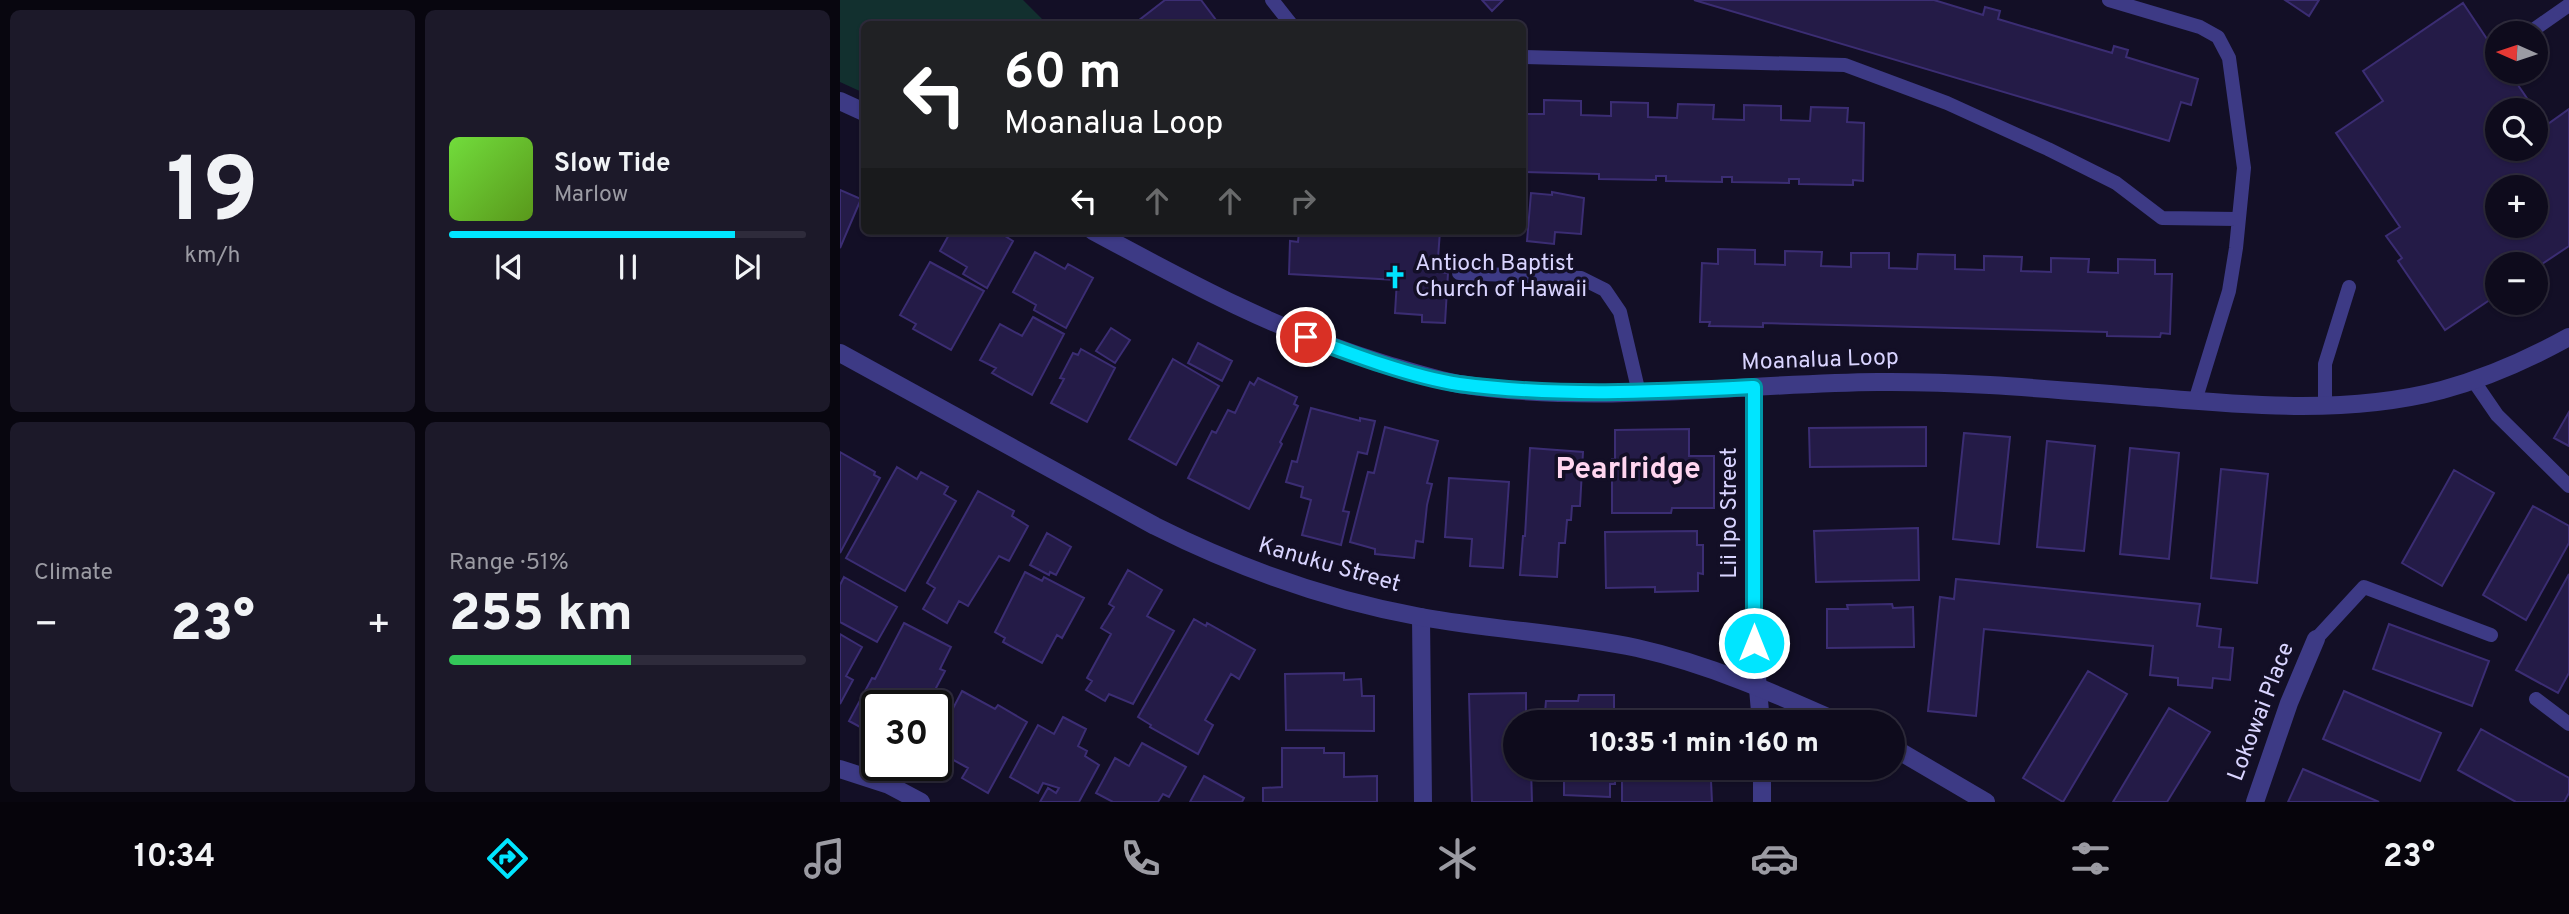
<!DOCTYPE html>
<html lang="en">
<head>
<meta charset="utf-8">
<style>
	:root { --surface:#0e0b1c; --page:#1c1929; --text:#f1f3f6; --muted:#9b9ba3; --line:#2e2b3b; --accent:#00e5ff }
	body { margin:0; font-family:Overpass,sans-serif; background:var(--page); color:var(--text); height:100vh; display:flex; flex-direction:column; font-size:26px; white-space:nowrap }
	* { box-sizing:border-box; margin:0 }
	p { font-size:23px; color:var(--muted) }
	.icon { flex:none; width:38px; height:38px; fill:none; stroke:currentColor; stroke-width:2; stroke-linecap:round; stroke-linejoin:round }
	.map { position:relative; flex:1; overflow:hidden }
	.details { display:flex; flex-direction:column; gap:10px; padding:10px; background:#08060f; width:840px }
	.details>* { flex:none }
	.guide { position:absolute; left:21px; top:21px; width:665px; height:214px; border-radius:10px; box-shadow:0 2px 5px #0004,0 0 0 2px var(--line); background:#202124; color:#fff; overflow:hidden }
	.needle { width:46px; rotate:273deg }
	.fabs { position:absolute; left:1645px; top:21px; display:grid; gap:14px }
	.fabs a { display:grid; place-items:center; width:63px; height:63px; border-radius:50%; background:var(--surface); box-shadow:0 2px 5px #0004,0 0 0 2px var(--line); font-size:35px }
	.speed { position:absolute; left:21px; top:690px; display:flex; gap:14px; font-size:35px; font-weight:700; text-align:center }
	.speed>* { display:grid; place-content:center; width:91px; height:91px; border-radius:50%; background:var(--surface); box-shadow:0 2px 5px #0004,0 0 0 2px var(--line); line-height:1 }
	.speed .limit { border:4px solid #111; border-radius:10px; background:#fff; color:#111 }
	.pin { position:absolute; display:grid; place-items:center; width:60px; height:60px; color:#fff; margin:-30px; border:4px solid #fff; border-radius:50%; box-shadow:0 2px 7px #0007 }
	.me { position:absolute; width:77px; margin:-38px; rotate:0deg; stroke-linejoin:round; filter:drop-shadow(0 0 5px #0008) }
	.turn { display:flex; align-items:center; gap:24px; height:147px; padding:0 28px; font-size:32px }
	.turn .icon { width:91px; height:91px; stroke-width:2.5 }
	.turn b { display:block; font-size:49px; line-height:60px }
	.lanes { display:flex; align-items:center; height:66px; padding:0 28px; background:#0003; justify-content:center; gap:35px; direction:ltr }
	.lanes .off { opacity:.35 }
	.big { font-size:52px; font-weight:800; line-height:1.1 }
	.details .tile { flex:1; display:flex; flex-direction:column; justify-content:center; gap:10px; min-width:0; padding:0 24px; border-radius:10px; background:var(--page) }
	.details .dial { align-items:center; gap:0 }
	.dial b { font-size:91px; line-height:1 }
	.song { display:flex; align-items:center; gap:21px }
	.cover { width:84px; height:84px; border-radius:10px; background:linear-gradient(135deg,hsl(100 70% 55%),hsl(90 70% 35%)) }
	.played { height:7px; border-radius:4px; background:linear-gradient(90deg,var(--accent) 80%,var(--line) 80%) }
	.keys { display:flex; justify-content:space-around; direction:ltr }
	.heat { display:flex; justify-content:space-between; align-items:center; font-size:38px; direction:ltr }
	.charge { height:10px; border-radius:5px; background:linear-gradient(90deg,#34c759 51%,var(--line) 0) }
	.details .tiles { flex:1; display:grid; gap:10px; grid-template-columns:repeat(2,1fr) }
	.trip { position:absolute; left:663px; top:710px; width:402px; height:70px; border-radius:35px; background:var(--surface); box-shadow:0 2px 5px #0004,0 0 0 2px var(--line); font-weight:800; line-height:70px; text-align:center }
	.menu { display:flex; height:112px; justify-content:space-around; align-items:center; background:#06040b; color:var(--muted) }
	.menu .icon { width:49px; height:49px }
	.menu .on { color:var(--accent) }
	.menu b { font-size:32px; color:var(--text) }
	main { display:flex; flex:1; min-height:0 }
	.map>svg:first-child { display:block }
</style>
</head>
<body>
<main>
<section class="details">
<div class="tiles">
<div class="tile dial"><b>19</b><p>km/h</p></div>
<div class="tile">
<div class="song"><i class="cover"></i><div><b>Slow Tide</b><p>Marlow</p></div></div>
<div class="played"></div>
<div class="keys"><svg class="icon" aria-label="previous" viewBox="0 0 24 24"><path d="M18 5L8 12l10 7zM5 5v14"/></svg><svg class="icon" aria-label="pause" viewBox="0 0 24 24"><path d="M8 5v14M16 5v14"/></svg><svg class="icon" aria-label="next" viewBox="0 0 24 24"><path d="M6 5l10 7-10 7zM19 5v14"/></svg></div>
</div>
<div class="tile"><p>Climate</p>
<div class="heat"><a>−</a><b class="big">23°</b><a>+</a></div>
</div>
<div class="tile"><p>Range · 51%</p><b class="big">255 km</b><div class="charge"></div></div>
</div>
</section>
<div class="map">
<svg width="1729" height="802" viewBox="0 0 1729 802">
	<rect width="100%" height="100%" fill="#130f26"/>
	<!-- green -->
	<path fill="#12302f" d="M0,0H183L207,24H24V93L0,82Z"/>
	<!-- building -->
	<path fill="#241b47" stroke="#3b2d73" stroke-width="2" fill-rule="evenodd" d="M325,0H361L379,24H294Z
		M642,0H663L652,11Z
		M854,0H1094L1143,15L1145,7L1160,11L1158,19L1272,53L1274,46L1288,50L1286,57L1358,79L1351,105L1341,102L1329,141Z
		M1445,0H1479L1469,16Z
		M1623,3L1657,54V72H1669L1695,110H1657V149H1696V112L1705,126L1729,109V246L1696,268V264H1657V295L1605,330L1558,261L1562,258L1546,236L1560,227L1496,133L1543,101L1523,71ZM1657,187H1696V226H1657Z
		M704,100L741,101V115L771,116V102L808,103V117L837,118L838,104L874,105L873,119L904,120V105L941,106V120L970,121L971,107L1008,108L1007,122L1024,123L1023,181L1013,180V185L959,184V179H949V183L892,182V177H882V182L826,181V176H816V180L759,179V174L682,172V114H704Z
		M0,190L21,199L0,248Z
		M712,192L744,198L741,234L715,232L714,244L687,241L691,193L712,195Z
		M111,231H157L173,241L147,288L123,274L127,267L100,251Z
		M459,231H600L597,272L608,273L605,323L582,322V315L555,313L557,280L449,274L450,241L458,242Z
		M878,249L915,250V264L945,265V251L982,252L981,266L1011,267V253H1049V268L1077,269L1078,254L1115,255V269L1144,270V256L1182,257L1181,271L1211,272V258L1249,259L1248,272L1278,273V259L1315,260V274H1332L1330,334L1321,333L1320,337L1267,336V332L923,323V327L869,326L870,322H860L862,263L878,264Z
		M195,252L225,269L228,264L253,278L226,328L194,310L196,305L173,292Z
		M90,262L144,291L111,350L73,329L76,324L60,315Z
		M193,317L224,334L192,395L152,373L156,368L140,360L160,324L182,336Z
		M271,328L290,340L275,363L256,351Z
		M358,343L392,361L382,381L348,363Z
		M241,349L275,368L247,422L211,403L224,379L220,378L233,353L238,355Z
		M333,359L379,386L336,465L289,439Z
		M418,378L457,397L454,404L458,406L440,442L442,444L409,509L348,478L372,431L376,433L388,410L395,413L410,382L414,385Z
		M471,408L520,421V418L535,421L527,454L518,452L503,511L509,512L501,545L462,535L471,500L461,497L463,487L446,482L452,461L457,462Z
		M1729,412V446L1714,438Z
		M545,427L598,441L587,483L592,484L587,505L583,542L576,541L574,558L535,554V549L510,542L528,472L534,473Z
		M1086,427V466L970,467L969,428Z
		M849,429V456H874V508H832L831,513H772V459H775V430Z
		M1124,433L1170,437L1159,544L1113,539Z
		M1207,441L1255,446L1244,551L1197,547Z
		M690,448L743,452L740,506H732L731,520H727L725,543H719L717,577L680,575L683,536H685Z
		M1290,448L1339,453L1329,559L1280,554Z
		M0,452L35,472L34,475L40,478L0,553Z
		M57,467L77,479L81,472L108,487L104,494L116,501L65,591L6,558Z
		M1381,469L1428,474L1417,583L1371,578Z
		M1614,470L1654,493L1602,586L1562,563Z
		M609,478L669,482L663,568L630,566L632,539L605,537Z
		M138,491L174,511L172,516L188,526L169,561L159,556L128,606L119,601L107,623L83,609L95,588L87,583Z
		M1693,506L1729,526V543L1686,620L1643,595Z
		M1078,528L1079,580L976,582L974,531Z
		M857,531V545H863V574L858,573V591L815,592V587L766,588L765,532Z
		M207,533L231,547L216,575L210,572L209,575L190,565Z
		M288,570L322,590L307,616L334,631L293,704L269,694L265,701L246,690L252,681L247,678L271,634L261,628L274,607L269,604Z
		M185,572L202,581L204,577L244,598L222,638L217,635L202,663L163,642L165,638L155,632Z
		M1729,574V673L1718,693L1676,670Z
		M4,577L57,607L37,642L0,622V585Z
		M1116,579L1360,604L1357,626L1381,629L1379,647L1393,648L1390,680L1373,678L1372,688L1338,685V678L1310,675L1313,646L1144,629L1136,716L1088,711L1100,597L1114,599Z
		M1052,604L1053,608L1073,607L1074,647L987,648V609H1008L1007,605Z
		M354,619L366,626L367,623L415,650L399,679L391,674L365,720L373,725L358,754L310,727L311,725L298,717Z
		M64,623L111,647L100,669L105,671L87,705L76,702L75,704L59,696L55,705H37V736L9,721L32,678L35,679Z
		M1549,624L1649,661L1632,706L1533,669Z
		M0,634L22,647L6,676L13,680L0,704Z
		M1248,671L1287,694L1223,802L1183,778Z
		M504,673V680L521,679L522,696H534V731L446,730L445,674Z
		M122,691L155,709L158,705L187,722L148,793L122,778L128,768L97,751L106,733L104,732L110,721L107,720Z
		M1504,691L1601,733L1580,781L1483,739Z
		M686,693V723H676V768H691L692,802H632L629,694Z
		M739,695H774V723H704L706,701H738Z
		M1329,708L1370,732L1327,802H1273Z
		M223,717L246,729L238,746L247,751L245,756L259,765L239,802H200L208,788L216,793L219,788L203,783L198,793L170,777L198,725L214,734Z
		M1641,729L1729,778V793L1724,802H1676L1618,770Z
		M302,743L346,767L329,797L323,794L318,802H273L256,793L275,758L289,766Z
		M442,748H484V753H504V777L537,776V802H423V788L442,787Z
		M707,768H775V784H770V797L724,795V779H707Z
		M782,768H866V781H871L872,802H782Z
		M1463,769L1539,802H1448Z
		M364,776L404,798L402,802H350Z"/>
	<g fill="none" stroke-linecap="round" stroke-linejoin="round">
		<!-- service -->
		<path stroke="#3d3a85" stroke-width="14" d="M432,0L451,24
			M1269,0L1360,27L1378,37L1389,58L1404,168L1396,248L1389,291L1355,401
			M1689,33L1729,5
			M682,57L1005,65L1107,103L1208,149L1276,183L1322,218L1397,219
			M619,273L741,278L765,290L780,312L799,393
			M1633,380L1657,415L1729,486
			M1485,405V364L1509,287
			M1476,639L1524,587L1651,635
			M1696,699L1729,724"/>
		<!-- minor -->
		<path stroke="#3d3a85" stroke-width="18" d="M0,101L24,112
			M253,231C349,283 440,332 545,364C569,371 594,379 619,384C758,406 899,383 1038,382C1133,381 1227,391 1321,398C1413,406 1511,414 1602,390C1646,378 1689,359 1729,337
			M914,387V643L921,723
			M581,617L583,802
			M922,768V802
			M0,769L49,785L81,802
			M1415,802L1449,703L1476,639"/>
		<!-- tertiary -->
		<path stroke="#3d3a85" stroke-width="18" d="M0,353L315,526C401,569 487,600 581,617C653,630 725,633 797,648C868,664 934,693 1001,723
			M1054,748L1146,802"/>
	</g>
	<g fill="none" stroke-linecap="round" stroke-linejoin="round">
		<!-- route casing -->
		<g stroke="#0095a6" stroke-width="18">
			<path id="route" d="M466,337C511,354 572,377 619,384C718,397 815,392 914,387V643"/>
		</g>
		<!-- route -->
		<use href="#route" stroke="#00e5ff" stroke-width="12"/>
	</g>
	<!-- icons -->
	<defs>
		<g id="church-bare" transform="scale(1.89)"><path d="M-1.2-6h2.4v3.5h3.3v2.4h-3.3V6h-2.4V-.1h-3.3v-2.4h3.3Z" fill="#00e5ff" stroke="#130f26" stroke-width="2.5" paint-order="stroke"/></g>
	</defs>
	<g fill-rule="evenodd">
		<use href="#church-bare" x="555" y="277"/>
	</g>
	<g text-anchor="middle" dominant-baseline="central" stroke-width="7" stroke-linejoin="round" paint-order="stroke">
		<!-- poi labels -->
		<g font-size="23" fill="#d9d4ff" stroke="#130f26" text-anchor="start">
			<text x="575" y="264">Antioch Baptist<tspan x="575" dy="26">Church of Hawaii</tspan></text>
		</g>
		<!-- street labels -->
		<g font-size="23" fill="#d9d4ff" stroke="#130f26">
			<text transform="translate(980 361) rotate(-2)">Moanalua Loop</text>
			<text transform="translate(890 513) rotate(-90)">Lii Ipo Street</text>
			<text transform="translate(489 566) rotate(16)">Kanuku Street</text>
			<text transform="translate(1422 712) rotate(-69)">Lokowai Place</text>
		</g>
		<!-- district labels -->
		<g font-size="30" font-weight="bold" fill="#ffd6f0" stroke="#130f26">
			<text x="788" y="470">Pearlridge</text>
		</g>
	</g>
</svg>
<div class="fabs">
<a><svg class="needle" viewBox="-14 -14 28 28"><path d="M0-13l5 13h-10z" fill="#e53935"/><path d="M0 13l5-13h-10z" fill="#9b9ba3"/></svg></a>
<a><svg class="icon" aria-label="search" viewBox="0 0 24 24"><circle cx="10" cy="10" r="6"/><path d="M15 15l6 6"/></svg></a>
<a>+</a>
<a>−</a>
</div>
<div class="speed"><div class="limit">30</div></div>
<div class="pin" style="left:466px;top:337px;background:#d93025"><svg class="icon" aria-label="arrive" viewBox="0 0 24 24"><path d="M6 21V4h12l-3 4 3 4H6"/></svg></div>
<svg class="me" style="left:914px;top:643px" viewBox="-20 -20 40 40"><circle r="17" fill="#00e5ff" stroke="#fff" stroke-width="3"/><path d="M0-11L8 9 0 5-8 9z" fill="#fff"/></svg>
<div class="trip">10:35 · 1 min · 160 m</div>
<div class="guide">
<div class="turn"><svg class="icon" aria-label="left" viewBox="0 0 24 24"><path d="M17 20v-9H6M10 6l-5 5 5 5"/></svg><div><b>60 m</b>Moanalua Loop</div></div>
<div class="lanes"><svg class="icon" aria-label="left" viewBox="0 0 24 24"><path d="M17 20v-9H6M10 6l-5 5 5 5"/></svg><svg class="icon off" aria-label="ahead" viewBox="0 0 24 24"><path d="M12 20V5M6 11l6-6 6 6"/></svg><svg class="icon off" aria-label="ahead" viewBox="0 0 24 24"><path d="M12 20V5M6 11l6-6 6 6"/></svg><svg class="icon off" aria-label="right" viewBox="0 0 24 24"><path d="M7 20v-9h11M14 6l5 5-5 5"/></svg></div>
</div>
</div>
</main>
<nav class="menu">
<b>10:34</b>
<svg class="icon on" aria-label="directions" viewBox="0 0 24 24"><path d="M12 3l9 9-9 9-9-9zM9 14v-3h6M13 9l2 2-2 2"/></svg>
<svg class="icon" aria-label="music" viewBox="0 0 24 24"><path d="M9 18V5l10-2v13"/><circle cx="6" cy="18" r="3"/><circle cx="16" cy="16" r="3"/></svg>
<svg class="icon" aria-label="phone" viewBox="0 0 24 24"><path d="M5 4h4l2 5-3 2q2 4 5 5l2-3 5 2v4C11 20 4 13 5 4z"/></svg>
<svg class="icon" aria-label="climate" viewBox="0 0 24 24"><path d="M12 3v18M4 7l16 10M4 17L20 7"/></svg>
<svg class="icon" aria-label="car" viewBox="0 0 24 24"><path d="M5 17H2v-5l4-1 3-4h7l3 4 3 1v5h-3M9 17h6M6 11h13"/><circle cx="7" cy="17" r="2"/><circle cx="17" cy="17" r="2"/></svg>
<svg class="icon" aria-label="filters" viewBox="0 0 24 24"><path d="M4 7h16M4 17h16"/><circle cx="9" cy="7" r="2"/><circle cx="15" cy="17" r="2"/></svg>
<b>23°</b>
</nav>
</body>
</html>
